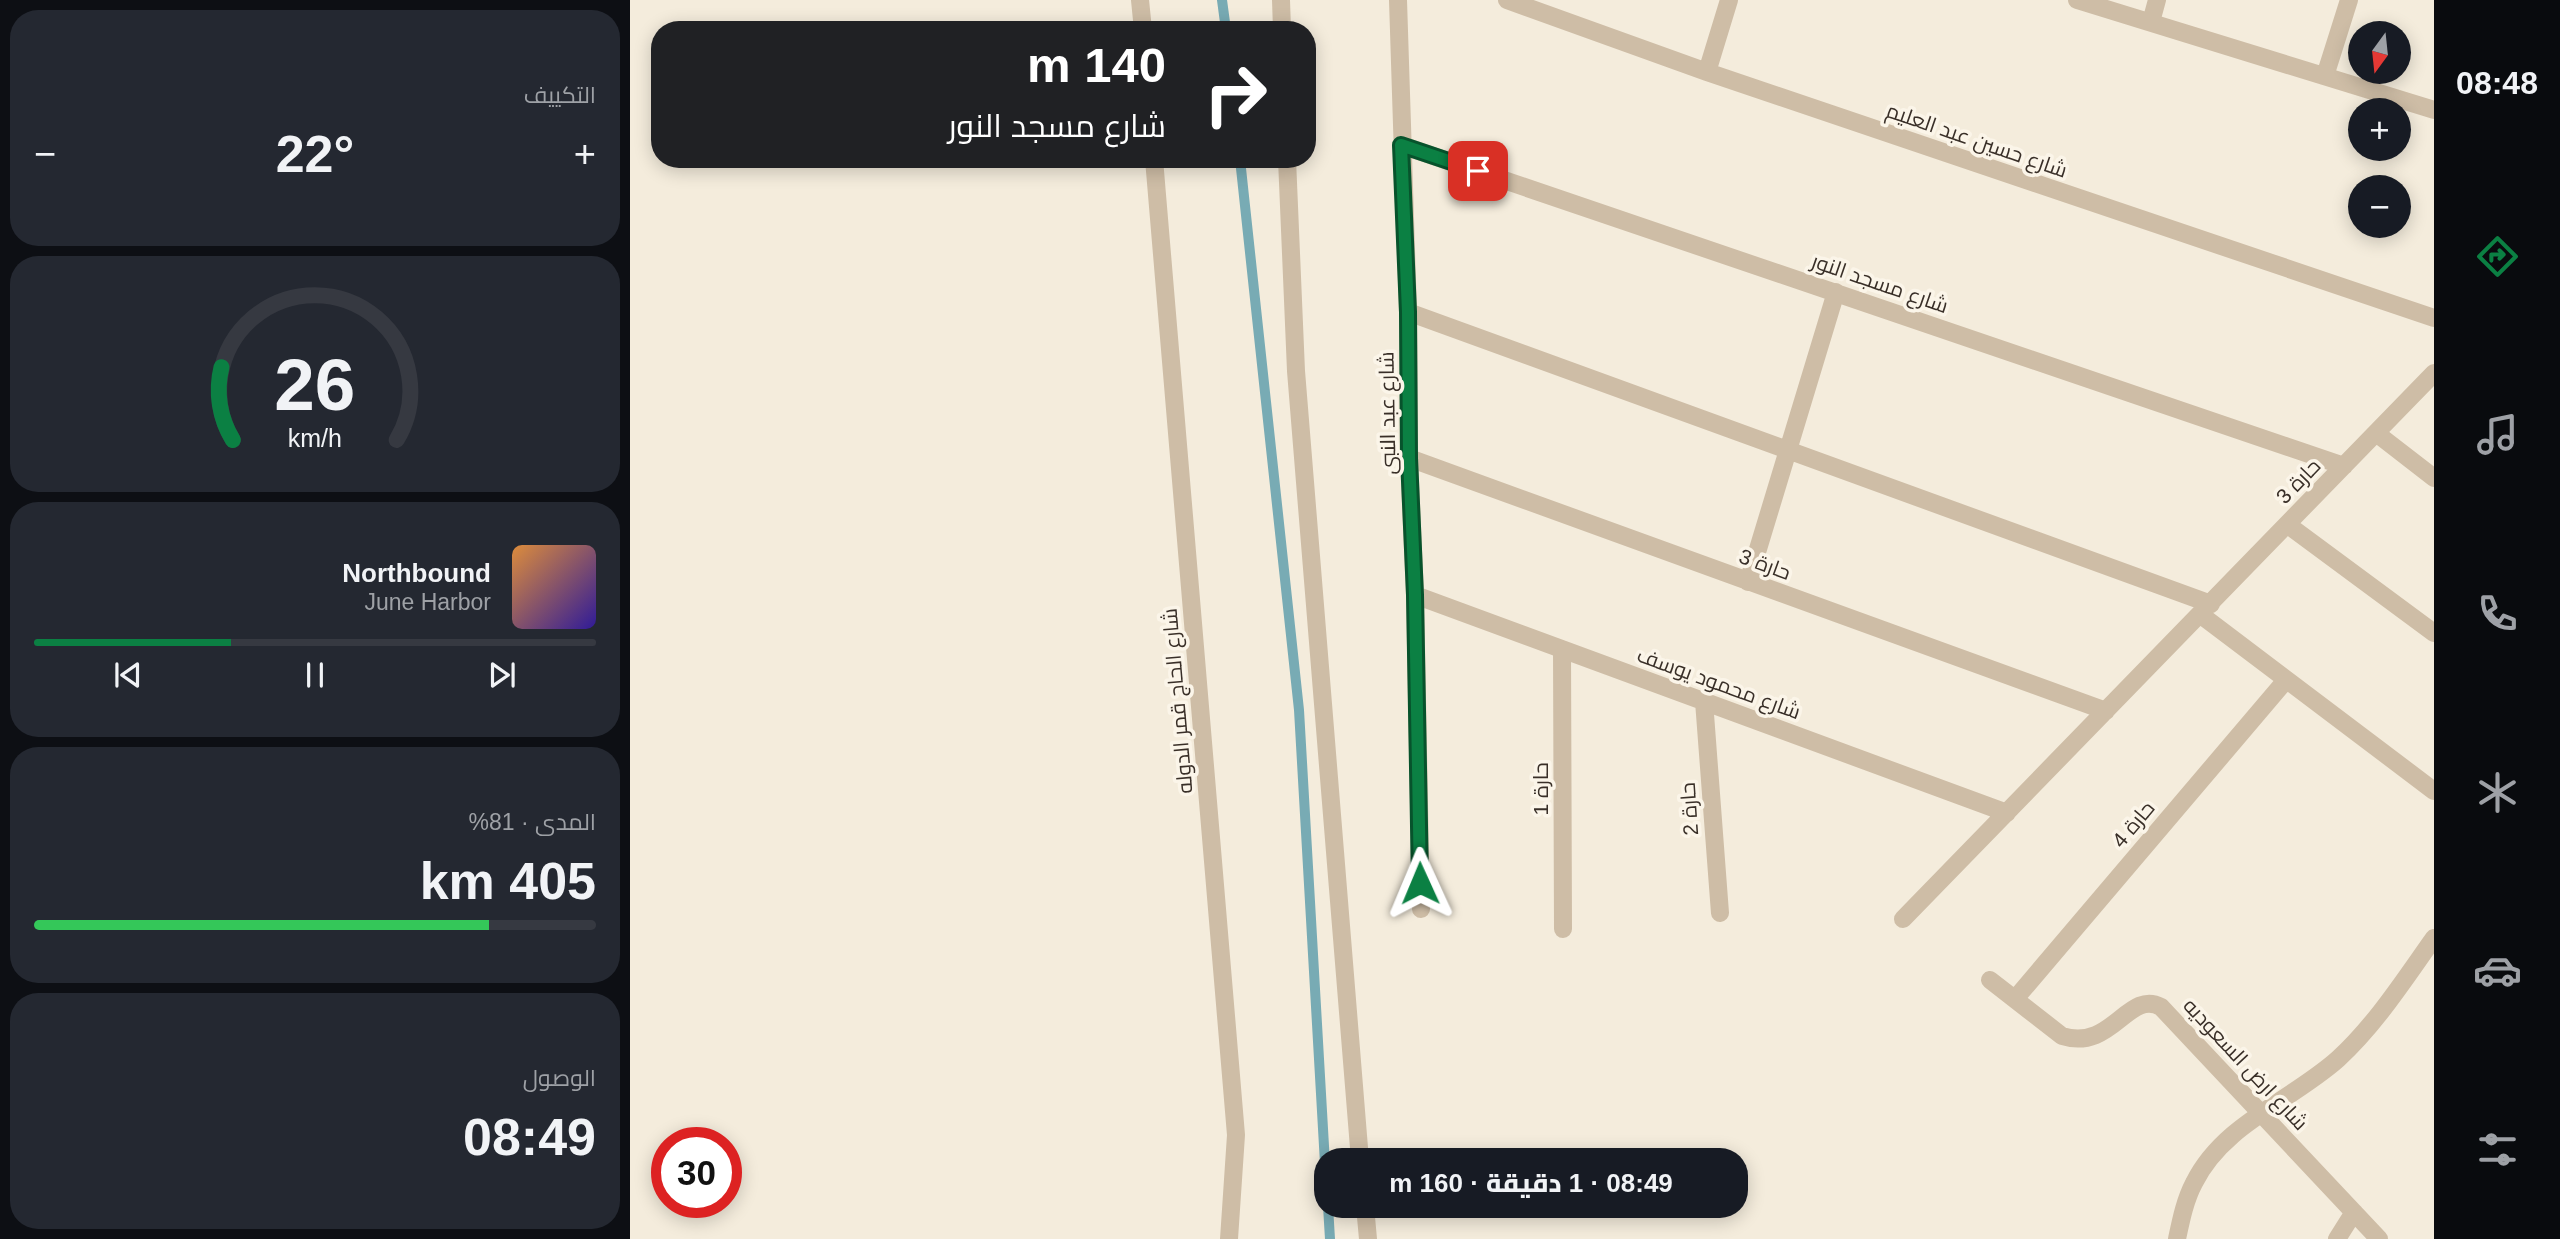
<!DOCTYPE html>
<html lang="ar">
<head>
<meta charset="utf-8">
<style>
	:root { --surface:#171b24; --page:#242831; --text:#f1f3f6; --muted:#9ea1a6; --line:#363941; --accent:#0b8043 }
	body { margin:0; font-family:Helvetica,Cairo,sans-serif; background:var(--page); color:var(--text); direction:rtl; height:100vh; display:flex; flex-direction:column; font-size:26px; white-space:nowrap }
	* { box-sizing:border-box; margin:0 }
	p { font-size:23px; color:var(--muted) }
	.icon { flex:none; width:38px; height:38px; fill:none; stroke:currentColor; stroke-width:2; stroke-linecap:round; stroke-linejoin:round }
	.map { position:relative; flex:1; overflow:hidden; direction:ltr }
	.sheet { display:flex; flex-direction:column; gap:10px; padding:10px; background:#0d0f14; width:630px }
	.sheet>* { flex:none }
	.hud { position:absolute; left:21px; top:21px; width:665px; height:147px; border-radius:28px; box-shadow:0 4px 18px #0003; direction:rtl; background:#202124; color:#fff; overflow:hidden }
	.needle { width:46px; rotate:195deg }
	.buttons { position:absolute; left:1718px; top:21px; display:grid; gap:14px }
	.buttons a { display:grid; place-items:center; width:63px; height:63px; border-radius:50%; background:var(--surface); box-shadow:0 4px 18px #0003; font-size:35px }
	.speed { position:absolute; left:21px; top:1127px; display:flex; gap:14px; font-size:35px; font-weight:700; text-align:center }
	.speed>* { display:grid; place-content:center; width:91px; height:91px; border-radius:50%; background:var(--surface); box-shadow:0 4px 18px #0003; line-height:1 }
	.speed .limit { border:10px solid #d22; background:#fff; color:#111 }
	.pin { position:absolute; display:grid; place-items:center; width:60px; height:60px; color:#fff; margin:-30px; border-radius:14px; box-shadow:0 4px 10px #0006 }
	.me { position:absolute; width:77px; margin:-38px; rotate:359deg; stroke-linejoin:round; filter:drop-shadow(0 0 5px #0008) }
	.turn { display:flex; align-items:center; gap:24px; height:147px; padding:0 35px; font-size:32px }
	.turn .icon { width:91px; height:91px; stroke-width:2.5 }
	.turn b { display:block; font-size:49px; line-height:60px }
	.big { font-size:52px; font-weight:800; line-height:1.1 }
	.sheet .card { flex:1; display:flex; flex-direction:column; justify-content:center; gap:10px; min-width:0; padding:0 24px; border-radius:28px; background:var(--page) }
	.sheet .dial { align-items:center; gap:0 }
	.dial svg { height:182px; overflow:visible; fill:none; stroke:var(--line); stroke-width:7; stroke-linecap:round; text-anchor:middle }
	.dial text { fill:var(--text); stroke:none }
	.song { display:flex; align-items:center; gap:21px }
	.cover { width:84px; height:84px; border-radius:10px; background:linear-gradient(135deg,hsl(30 70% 55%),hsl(250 70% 35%)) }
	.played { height:7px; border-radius:4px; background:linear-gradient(90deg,var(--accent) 35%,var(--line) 35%) }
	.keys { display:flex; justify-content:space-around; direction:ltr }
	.heat { display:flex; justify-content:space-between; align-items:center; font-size:38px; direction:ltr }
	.charge { height:10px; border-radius:5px; background:linear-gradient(90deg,#34c759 81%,var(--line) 0) }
	.trip { position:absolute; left:684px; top:1148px; width:434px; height:70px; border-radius:28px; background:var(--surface); box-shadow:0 4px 18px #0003; font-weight:800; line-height:70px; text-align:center; direction:rtl }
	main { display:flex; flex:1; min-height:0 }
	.tab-bar { display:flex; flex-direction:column; width:126px; justify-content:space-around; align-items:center; background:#090b0e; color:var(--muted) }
	.tab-bar .icon { width:49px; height:49px }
	.tab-bar .on { color:var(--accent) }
	.tab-bar b { font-size:32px; color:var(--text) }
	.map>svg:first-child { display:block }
</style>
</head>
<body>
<main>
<nav class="tab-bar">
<b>08:48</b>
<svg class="icon on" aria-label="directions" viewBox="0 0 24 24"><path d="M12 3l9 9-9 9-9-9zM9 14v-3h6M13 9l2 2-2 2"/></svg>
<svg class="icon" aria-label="music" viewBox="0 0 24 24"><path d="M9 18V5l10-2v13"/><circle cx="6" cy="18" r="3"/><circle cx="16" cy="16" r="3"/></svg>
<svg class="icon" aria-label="phone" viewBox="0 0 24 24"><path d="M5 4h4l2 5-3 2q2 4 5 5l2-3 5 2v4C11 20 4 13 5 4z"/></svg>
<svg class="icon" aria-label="climate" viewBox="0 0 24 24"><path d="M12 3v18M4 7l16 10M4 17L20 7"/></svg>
<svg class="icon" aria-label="car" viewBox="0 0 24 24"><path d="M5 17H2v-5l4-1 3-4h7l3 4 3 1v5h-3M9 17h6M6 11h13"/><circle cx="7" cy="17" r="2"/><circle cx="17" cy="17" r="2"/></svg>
<svg class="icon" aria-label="filters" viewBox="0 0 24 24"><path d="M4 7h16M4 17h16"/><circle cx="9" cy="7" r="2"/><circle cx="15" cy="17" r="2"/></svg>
</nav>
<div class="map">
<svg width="1804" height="1239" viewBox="0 0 1804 1239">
	<rect width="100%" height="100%" fill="#f4ecdc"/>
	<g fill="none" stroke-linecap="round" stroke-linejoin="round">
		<!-- stream -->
		<path stroke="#78abb4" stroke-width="10" d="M592,0L596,30
			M610,159L669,710L696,1181
			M698,1206L700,1239"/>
		<!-- street -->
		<path stroke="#cebda6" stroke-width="18" d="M510,0L513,30
			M651,0L652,30
			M768,0L778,312L779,458L785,595L791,909
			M877,0L1077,72L1804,318
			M1447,0L1804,110
			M1521,22L1527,0
			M1077,72L1099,0
			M1695,76L1719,0
			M771,145L1714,466
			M524,159L606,1135L599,1239
			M657,159L666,371L730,1160
			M778,312L1581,604
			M1746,433L1804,478
			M779,458L1476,711
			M1658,525L1804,633
			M1118,582L1206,292
			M785,595L1377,813
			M1571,615L1804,791
			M932,649L933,929
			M1074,701L1090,913
			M1273,919L1804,373
			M1360,980L1432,1036C1482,1052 1498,989 1531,1007L1749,1239
			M1385,999L1656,680
			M735,1206L738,1239
			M1547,1239C1551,1220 1555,1200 1564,1183C1593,1124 1661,1101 1708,1059C1746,1024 1774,980 1804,938
			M1707,1239L1724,1212"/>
	</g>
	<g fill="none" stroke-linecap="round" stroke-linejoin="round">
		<!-- route casing -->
		<g stroke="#07532c" stroke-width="18">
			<path id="route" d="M790,883L785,595L779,458L778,312L771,145L848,171"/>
		</g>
		<!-- route -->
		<use href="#route" stroke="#0b8043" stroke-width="12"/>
	</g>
	<g text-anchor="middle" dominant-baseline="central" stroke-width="7" stroke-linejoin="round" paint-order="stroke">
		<!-- street labels -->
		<g font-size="21" fill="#392f28" stroke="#fbf5e9">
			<text transform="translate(1347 140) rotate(19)">شارع حسين عبد العليم</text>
			<text transform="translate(1250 283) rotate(19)">شارع مسجد النور</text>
			<text transform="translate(757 413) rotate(-91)">شارع عبد النبى</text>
			<text transform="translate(1668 481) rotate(-46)">حارة 3</text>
			<text transform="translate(1135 564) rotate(20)">حارة 3</text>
			<text transform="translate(1089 683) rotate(20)">شارع محمود يوسف</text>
			<text transform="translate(547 701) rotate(-95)">شارع الحاج قمر الدوله</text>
			<text transform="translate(910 789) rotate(-90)">حارة 1</text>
			<text transform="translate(1059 809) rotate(-94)">حارة 2</text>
			<text transform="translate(1503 824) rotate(-50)">حارة 4</text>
			<text transform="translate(1616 1064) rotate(47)">شارع ارض السعوديه</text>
		</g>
	</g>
</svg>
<div class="buttons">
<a><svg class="needle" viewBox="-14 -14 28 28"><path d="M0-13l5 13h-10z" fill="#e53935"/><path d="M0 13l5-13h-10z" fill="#9ea1a6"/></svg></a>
<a>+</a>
<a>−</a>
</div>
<div class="speed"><div class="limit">30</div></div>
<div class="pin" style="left:848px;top:171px;background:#d93025"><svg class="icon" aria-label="arrive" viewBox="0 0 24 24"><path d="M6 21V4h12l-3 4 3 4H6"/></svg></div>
<svg class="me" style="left:790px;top:883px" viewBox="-20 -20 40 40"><path d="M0-17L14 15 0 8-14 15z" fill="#0b8043" stroke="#fff" stroke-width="4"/></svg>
<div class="trip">08:49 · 1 دقيقة · 160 m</div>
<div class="hud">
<div class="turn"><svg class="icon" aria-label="right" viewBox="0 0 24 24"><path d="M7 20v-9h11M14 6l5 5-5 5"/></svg><div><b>140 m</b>شارع مسجد النور</div></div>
</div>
</div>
<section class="sheet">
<div class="card"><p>التكييف</p>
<div class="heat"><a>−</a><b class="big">22°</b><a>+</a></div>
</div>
<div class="card dial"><svg viewBox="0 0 100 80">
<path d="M14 69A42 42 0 1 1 86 69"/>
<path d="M14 69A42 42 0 0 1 9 37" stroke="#0b8043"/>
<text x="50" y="56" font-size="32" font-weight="700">26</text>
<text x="50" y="72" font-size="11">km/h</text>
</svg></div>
<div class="card">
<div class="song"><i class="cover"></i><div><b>Northbound</b><p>June Harbor</p></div></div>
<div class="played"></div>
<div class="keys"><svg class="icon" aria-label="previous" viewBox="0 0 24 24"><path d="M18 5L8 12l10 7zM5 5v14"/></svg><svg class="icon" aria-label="pause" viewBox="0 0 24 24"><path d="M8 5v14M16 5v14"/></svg><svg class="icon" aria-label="next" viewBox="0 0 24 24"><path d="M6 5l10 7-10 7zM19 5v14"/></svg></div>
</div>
<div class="card"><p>المدى · 81%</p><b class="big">405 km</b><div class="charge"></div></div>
<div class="card"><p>الوصول</p><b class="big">08:49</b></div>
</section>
</main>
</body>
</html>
